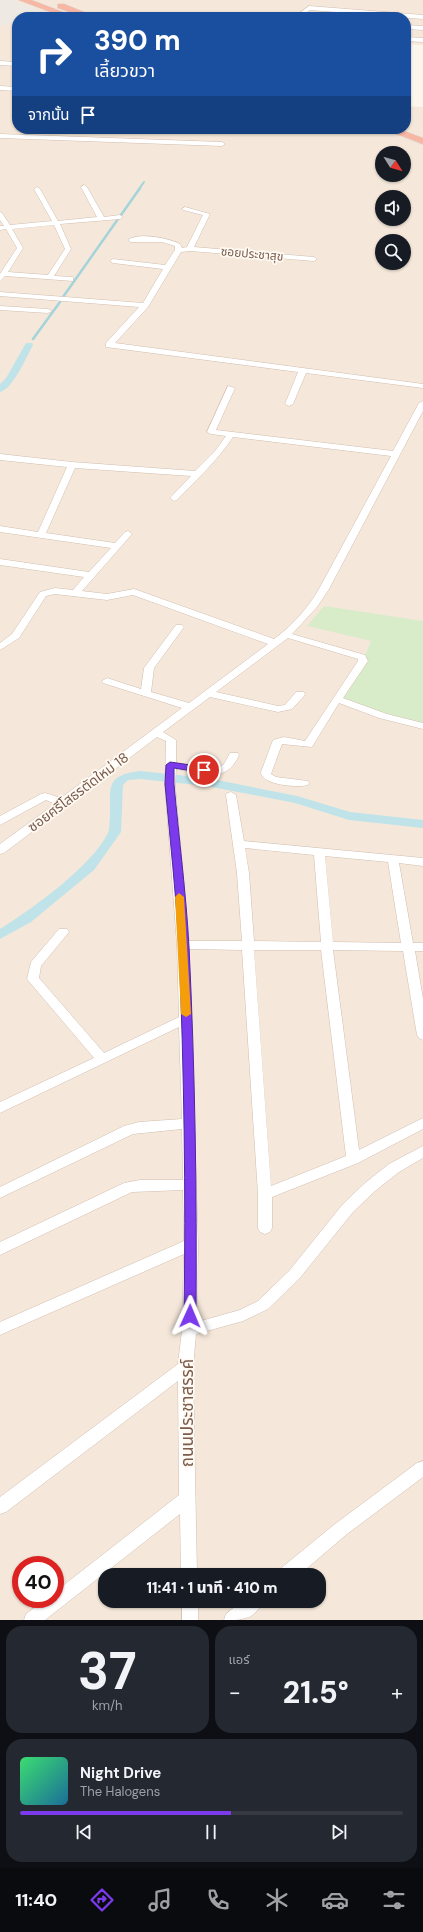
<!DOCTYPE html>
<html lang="th">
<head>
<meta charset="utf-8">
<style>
	:root { --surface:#171b24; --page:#242831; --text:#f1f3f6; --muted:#9ea1a6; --line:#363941; --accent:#7c3aed }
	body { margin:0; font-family:"DM Sans","Noto Sans Thai",sans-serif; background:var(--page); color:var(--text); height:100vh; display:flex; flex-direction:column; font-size:15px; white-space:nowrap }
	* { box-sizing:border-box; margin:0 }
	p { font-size:13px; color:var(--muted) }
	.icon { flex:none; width:22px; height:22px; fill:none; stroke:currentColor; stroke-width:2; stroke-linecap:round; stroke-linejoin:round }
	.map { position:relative; height:1620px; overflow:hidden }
	.panel { display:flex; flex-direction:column; gap:6px; padding:6px; background:#0d0f14; flex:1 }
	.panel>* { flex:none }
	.top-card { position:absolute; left:12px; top:12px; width:399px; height:122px; border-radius:16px; box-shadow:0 1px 3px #0004; background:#1a4fa0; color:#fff; overflow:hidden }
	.needle { width:26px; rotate:127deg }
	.fabs { position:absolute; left:375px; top:146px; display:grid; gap:8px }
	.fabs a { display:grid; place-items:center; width:36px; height:36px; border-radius:50%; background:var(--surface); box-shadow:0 1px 3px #0004; font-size:20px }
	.speed { position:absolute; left:12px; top:1556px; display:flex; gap:8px; font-size:20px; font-weight:700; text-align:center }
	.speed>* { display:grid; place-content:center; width:52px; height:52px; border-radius:50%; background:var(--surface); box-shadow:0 1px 3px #0004; line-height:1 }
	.speed .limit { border:6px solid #d22; background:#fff; color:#111 }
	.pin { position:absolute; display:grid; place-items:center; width:34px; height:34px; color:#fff; margin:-17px; border:2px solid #fff; border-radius:50%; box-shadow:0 1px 4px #0007 }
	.me { position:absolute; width:44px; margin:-22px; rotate:1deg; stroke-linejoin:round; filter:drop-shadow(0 0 3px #0008) }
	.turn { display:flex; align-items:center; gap:14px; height:84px; padding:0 16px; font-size:18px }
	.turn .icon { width:52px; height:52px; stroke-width:2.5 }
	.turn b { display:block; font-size:28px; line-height:34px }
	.then { display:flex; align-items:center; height:38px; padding:0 16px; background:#0003; gap:8px; font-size:15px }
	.big { font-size:30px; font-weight:800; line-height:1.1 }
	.panel .tile { flex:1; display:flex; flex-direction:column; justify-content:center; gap:6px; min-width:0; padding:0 14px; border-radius:16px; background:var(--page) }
	.panel .dial { align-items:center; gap:0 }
	.dial b { font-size:52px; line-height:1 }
	.song { display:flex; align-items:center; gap:12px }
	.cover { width:48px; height:48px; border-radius:6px; background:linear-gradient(135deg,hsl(140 70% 55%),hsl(200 70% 35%)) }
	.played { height:4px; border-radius:2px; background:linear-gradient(90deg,var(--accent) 55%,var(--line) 55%) }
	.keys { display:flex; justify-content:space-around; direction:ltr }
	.heat { display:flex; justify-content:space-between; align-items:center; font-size:22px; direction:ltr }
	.panel .tiles { flex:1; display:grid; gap:6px; grid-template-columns:1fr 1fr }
	.tile:last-child { grid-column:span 2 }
	.trip { position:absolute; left:98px; top:1568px; width:228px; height:40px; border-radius:16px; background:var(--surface); box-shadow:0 1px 3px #0004; font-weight:800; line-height:40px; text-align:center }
	.dock { display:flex; height:64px; justify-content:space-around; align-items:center; background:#090b0e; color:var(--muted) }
	.dock .icon { width:28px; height:28px }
	.dock .selected { color:var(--accent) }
	.dock b { font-size:18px; color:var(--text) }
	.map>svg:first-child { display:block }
</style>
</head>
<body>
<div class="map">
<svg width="423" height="1620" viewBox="0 0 423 1620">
	<rect width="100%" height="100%" fill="#fdf6ec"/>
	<!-- residential -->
	<path fill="#f5e8da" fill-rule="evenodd" d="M0,0H423V45L406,44V17H17V129H406V106L423,107V1620H0ZM382,153H404V175H382ZM382,197H404V219H382ZM382,241H404V263H382ZM21,1565H55V1599H21ZM105,1575H319V1601H105Z"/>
	<!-- industrial -->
	<path fill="#efe9e4" d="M0,0H10L51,15L41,17H17V23L0,26Z"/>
	<!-- green -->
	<path fill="#d8ecc9" d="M324,606L423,621V724C400,718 360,711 342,697L360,668L371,641L307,626Z"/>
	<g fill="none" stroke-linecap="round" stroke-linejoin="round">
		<!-- stream-far1 -->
		<path stroke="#a5d3da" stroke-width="2" d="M139,189L144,182"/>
		<!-- stream -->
		<path stroke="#a5d3da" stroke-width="2.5" d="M121,215L140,188
			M63,297L118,219
			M33,339L60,302"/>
		<!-- canal -->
		<path fill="#bfe3e8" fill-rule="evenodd" d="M26,343H32L33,345C26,357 14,388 0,392V384L6,378Z
			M140,771L207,778L297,796L350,812L423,820V828L349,820L295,803L207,786L140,779L128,780L123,785L121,832L94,870L31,922L0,939V929C32,909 92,866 108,833C110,829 109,822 110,818C111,786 104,776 140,771Z"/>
		<!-- minor casing -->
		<g stroke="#d1beb0" stroke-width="1">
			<path id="minor" d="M309,6L423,15V19L310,10L300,17H294Z
				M406,25L423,26V30L406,29Z
				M406,37L423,38V42L406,41Z
				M0,61L17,62V66L0,65Z
				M0,86L17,87V91L0,90Z
				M0,134L222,142L225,144L222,146L0,138Z
				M84,185L87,187L104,217L120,215L123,217L120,219L60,224L71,249L54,276L73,277V281L5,276L0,281V274L17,248L6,229L0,230V226H4L0,220V212L2,213L10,225L52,221L34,189L37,187L40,189L58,221L97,217L81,187ZM54,225L65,249L48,275L8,272L23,248L12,229Z
				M185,207L210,214L194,247L314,257L317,259L314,261L190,251L181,252L148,307L115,343L423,384V388L306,373L293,404L289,406L285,404L298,372L106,347V343L139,307L0,296V292L143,303L163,269L113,263L110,261L113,259L165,265L175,250V246L162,242H131L128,240C138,232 169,238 180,244L182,248L187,247L203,215L183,210L182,209Z
				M0,306L48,309L52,311L48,313L0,310Z
				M228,386L235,388L216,430L393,451L419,403L423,401V411L329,589L317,607L292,634L365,655L368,661L343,698L387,714L423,723V729L379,718L339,703L312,747L282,744L271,774L276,777L308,781L309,783L308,785C298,788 261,785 261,772L273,740L284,737L305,741L358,661V659L288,638L216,692L278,706L285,705L296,692H304L305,694L304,696L292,709L278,712L210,697L163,732L176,740V763L217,769L224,764L230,753H238L239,755C226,785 202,773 176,769L175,785L189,941H242L237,873L226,795L227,793L231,792L236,795L244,841L423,858V866L399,863L413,943H423V951H415L423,999V1040L419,1038L417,1035L403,951L333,950L359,1150L423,1118V1129L358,1163L272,1197V1228L270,1232L265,1234L260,1232L258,1228V1194L242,950L189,949L198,1244L197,1322L240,1310L258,1301L289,1271L343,1204L365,1183L389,1164L423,1146V1158L399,1172L375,1191L353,1212L299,1279L268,1309L243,1321L196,1334L193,1367L197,1575H181L180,1514L45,1620H24L26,1614L46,1599H55V1592L179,1495L178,1381L6,1512L0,1514V1497L178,1364L182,1330L184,1254L0,1335V1322L184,1241L183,1190L132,1192L0,1255V1242L124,1183L140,1180H183L182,1129L133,1134L0,1198V1187L124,1126L139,1122L182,1119L179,1027L0,1113V1102L94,1058L27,979L31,962L59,929H67L69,932L41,966L39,978L104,1053L179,1017L177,945L165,785L166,741L157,737L4,853L0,854V844L55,804L46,800L0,825V816L41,794L45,793L61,798L182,708L103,683L102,681L107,678L141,689L144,668L176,625H182L184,627L154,668L151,692L189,703L268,644L133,595L107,600L55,594L46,596L19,638L0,650V643L12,634L40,592L55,588L73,590L84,577L0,565V559L89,572L111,548L0,532V526L38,532L67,467L0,460V454L72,462L195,471L215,451L226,436L211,434L207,432ZM233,437L391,456L319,589C308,608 292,626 274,639L134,589L107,594L82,591L132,534L128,531L125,532L115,543L46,533L75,468L191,476L170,498L174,501L177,500C197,479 217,461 233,437ZM245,848L314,855L321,942L254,941L249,873ZM325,856L388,862L401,943L333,942ZM254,950H321L346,1156L271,1186Z
				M423,1461V1477L347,1534L299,1575H278L280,1569L335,1524L417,1463Z
				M182,1601H198V1620H182Z
				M242,1601H263C255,1620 241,1620 224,1620L226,1614Z"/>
		</g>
		<!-- highway casing -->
		<g stroke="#dad1cd" stroke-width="1">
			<path id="highway" d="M19,0H31L76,17H64Z
				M58,4H64L96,17H84L58,8Z
				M384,129H398L423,138V144Z"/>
		</g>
		<!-- minor -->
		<use href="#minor" fill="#fff" fill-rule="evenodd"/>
		<!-- highway -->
		<use href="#highway" fill="#f7b7a3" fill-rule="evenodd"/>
	</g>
	<!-- route -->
	<path fill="#7c3aed" stroke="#51269a" d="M170,762L204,767L208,770L204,773L174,768V784C179,839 186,893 189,947C195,1070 197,1193 196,1316L194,1319L190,1321L185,1319L184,1316C186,1193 184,1070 179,947C176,893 170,839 165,784L166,765Z"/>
	<!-- slow -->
	<path fill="#f59e0b" d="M179,893L184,897L191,1014L186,1017L181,1014L175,897Z"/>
	<g text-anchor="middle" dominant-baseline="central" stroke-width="3.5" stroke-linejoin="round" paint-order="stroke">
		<!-- far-street labels -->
		<g font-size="12" fill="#7a5c4d" stroke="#fffaf3">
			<text transform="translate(252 254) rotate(5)">ซอยประชาสุข</text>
		</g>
		<!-- street labels -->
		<g font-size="14" fill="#7a5c4d" stroke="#fffaf3">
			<text transform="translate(78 792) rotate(-37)">ซอยศรีโสธรตัดใหม่ 18</text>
		</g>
		<!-- near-street labels -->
		<g font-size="17" fill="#7a5c4d" stroke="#fffaf3">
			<text transform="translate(187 1413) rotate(-90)">ถนนประชาสรรค์</text>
		</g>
	</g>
</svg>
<div class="fabs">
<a><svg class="needle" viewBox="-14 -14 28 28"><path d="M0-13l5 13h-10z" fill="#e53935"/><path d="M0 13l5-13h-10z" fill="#9ea1a6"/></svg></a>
<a><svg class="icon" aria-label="sound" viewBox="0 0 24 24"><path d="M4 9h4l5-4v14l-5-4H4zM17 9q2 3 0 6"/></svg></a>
<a><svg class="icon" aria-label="search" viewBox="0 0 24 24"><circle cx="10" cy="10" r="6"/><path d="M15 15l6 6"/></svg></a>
</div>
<div class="speed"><div class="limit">40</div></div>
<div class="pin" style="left:204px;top:770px;background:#d93025"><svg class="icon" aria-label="arrive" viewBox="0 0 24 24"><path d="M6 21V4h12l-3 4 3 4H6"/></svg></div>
<svg class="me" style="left:190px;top:1316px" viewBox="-20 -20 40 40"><path d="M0-17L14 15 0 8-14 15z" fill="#7c3aed" stroke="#fff" stroke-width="4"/></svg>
<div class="trip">11:41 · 1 นาที · 410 m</div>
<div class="top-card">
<div class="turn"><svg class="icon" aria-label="right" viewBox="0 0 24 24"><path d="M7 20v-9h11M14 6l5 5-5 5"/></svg><div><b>390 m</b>เลี้ยวขวา</div></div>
<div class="then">จากนั้น<svg class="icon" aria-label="arrive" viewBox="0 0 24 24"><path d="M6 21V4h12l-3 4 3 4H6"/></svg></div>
</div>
</div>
<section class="panel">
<div class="tiles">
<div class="tile dial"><b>37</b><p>km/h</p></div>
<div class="tile"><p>แอร์</p>
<div class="heat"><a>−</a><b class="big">21.5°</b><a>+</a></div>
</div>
<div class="tile">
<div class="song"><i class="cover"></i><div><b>Night Drive</b><p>The Halogens</p></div></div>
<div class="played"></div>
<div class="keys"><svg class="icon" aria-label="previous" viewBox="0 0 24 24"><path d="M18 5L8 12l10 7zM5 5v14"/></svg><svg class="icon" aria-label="pause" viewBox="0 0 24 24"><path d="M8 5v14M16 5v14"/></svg><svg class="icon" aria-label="next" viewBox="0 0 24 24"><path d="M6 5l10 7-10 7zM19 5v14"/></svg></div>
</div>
</div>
</section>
<nav class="dock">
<b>11:40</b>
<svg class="icon selected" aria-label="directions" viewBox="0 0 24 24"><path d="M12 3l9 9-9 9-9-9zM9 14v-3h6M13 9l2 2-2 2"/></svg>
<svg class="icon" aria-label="music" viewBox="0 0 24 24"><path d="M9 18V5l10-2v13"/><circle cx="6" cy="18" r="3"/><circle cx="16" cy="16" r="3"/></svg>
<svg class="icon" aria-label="phone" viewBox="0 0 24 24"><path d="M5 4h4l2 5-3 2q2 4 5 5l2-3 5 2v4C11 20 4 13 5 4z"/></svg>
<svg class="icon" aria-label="climate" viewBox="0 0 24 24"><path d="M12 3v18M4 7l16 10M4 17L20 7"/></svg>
<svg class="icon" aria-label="car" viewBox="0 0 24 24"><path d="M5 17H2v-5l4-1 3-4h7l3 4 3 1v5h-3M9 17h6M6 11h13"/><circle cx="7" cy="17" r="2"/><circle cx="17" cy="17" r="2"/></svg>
<svg class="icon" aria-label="filters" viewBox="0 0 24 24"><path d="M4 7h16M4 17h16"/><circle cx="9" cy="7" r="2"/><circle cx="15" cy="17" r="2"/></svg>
</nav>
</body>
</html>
